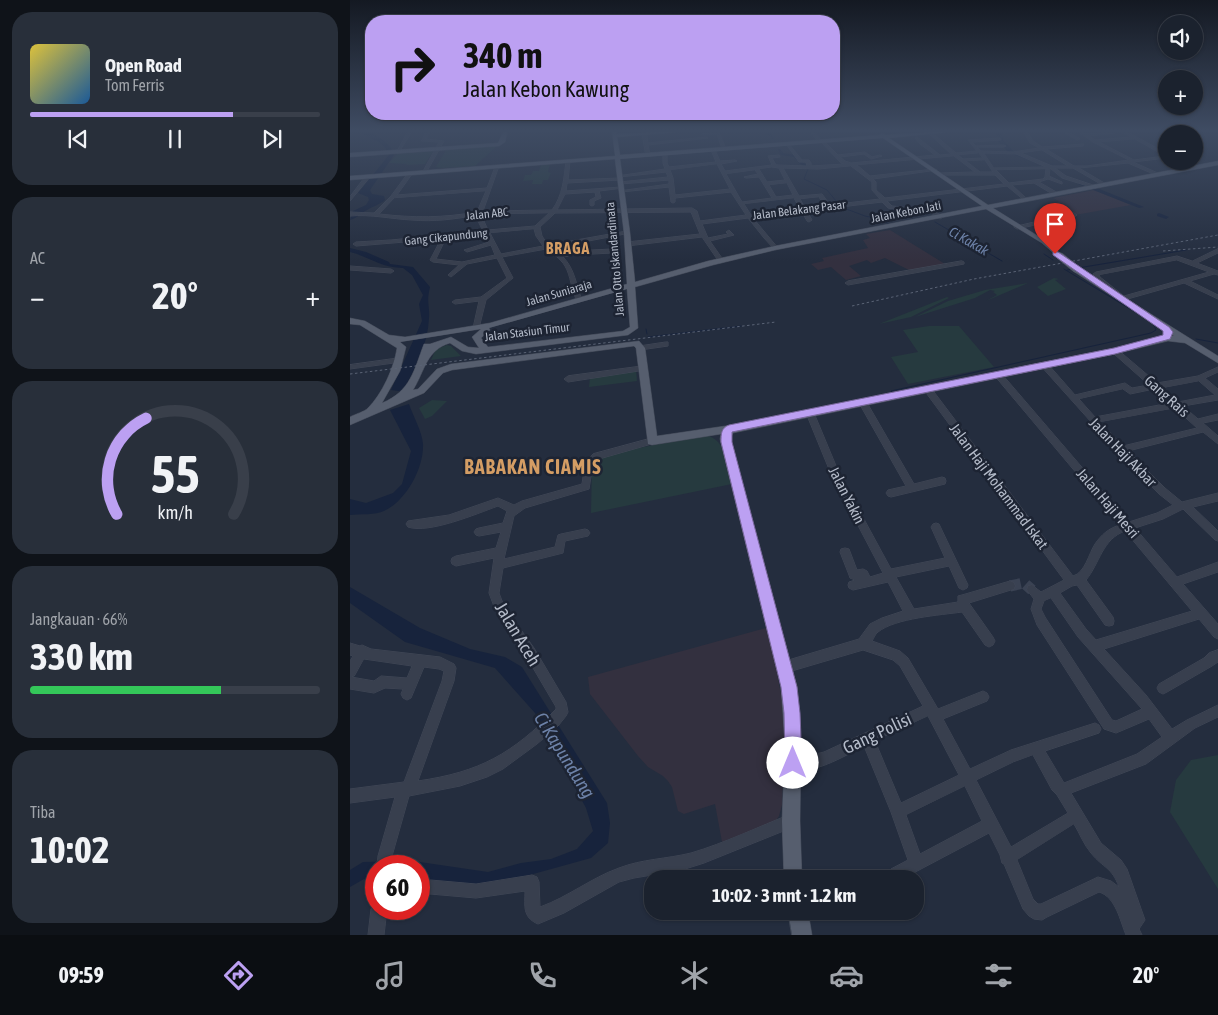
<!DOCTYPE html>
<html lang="id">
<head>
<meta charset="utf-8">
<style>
	:root { --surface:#1b222e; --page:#282f3a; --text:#f1f3f6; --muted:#a0a4aa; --line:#393f4a; --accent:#bca0f2 }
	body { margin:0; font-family:"Asap Condensed",sans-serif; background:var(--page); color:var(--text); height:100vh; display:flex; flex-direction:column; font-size:19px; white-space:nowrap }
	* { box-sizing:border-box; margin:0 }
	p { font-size:16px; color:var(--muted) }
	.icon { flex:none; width:28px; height:28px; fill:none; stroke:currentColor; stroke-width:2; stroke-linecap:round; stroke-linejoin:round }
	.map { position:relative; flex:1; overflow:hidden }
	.panel { display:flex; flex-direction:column; gap:12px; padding:12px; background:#0f1319; width:350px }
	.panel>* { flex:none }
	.guide { position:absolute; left:15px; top:15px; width:475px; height:105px; border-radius:20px; box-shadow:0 1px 4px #0004,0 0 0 1px var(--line); background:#bca0f2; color:#111; overflow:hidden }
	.fabs { position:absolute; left:808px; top:15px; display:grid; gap:10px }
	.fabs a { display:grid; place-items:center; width:45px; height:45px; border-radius:50%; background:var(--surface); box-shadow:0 1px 4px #0004,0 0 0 1px var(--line); font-size:25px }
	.speed { position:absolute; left:15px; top:855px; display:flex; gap:10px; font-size:25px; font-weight:700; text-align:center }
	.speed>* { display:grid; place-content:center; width:65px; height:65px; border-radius:50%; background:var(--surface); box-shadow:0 1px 4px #0004,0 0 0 1px var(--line); line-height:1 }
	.speed .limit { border:8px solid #d22; background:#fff; color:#111 }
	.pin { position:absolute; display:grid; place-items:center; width:42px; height:42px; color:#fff; margin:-51px -21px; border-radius:50% 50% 50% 0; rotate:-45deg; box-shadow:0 0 5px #0007 }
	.pin .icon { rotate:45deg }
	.me { position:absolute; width:55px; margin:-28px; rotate:0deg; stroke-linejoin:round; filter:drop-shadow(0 0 4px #0008) }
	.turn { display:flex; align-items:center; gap:18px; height:105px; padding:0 15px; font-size:22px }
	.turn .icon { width:65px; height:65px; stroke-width:2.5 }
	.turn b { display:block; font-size:35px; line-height:42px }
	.big { font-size:38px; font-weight:700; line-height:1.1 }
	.panel .card { flex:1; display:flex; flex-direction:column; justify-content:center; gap:8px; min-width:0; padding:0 18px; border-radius:20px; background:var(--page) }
	.panel .dial { align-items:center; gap:0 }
	.dial svg { height:130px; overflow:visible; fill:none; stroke:var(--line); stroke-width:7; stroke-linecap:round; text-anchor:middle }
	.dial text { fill:var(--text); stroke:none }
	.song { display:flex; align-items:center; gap:15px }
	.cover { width:60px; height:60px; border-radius:8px; background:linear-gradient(135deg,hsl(50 70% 55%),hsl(210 70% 35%)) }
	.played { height:5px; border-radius:2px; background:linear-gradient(90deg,var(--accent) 70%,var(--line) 70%) }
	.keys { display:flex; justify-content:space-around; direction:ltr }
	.heat { display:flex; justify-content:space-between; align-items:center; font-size:28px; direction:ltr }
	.charge { height:8px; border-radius:4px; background:linear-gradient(90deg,#34c759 66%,var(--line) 0) }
	.trip { position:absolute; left:294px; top:870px; width:280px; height:50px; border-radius:20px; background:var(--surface); box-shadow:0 1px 4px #0004,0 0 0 1px var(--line); font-weight:700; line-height:50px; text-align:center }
	.tab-bar { display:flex; height:80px; justify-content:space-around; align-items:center; background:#0b0e12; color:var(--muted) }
	.tab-bar .icon { width:35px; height:35px }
	.tab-bar .active { color:var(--accent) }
	.tab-bar b { font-size:22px; color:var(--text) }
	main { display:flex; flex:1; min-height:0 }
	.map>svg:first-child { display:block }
</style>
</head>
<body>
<main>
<section class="panel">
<div class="card">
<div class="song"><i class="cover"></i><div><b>Open Road</b><p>Tom Ferris</p></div></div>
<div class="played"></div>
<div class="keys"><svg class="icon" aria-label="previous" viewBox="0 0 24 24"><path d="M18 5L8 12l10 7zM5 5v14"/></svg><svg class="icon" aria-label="pause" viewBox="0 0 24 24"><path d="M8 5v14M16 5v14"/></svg><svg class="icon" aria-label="next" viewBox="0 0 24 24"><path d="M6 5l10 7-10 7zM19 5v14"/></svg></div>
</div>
<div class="card"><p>AC</p>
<div class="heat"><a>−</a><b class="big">20°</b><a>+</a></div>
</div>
<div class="card dial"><svg viewBox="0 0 100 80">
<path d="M14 69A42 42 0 1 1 86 69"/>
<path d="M14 69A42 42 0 0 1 32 10" stroke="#bca0f2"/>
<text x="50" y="56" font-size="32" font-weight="700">55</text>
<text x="50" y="72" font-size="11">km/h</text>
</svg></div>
<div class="card"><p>Jangkauan · 66%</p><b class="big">330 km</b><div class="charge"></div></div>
<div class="card"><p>Tiba</p><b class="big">10:02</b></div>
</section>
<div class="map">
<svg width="868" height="935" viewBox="0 0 868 935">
	<rect width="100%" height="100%" fill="#242d3e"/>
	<!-- medical -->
	<path fill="#33303f" d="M744,190L781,205L725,215L706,203L709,201L703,198Z
		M540,230L595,264L561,271L535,258L521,263L517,260L499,266L511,276L496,280L481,267L468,270L461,264L474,261L472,258L518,248L513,240L520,238L516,234Z
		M416,628L424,657L432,700L435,734L432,805L429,816L425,822L372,842L365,804L334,814L328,811L322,787L318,781L313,776L298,767L288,756L240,694L238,677Z"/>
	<!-- green -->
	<path fill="#263a3f" d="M147,146L125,166L93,168L86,167L96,150Z
		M84,150L75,164L56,165L57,164L39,163L48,153Z
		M200,164L198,172L201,173L198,180H193L192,184H182L183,180L173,181L175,175H181L183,171H189L191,165Z
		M704,278L709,279L705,280L716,289L698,296L687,287Z
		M678,283L636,301L647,295L643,292L645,291L640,290L625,298L565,317L598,301L635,290Z
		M597,297L599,298L561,317L529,324Z
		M579,326H609L644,367L558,384L541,357L568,352L553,330Z
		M97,345L101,346L111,356L81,360L86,349Z
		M286,369L287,381L239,387L240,377Z
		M82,400L97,401L82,416L75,419L69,408Z
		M355,435C377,439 377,465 382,484L241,513L242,464L253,455Z
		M868,755V889L820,812L826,780L841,760Z"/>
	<!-- water -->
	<path fill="#17233c" d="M9,130C21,130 42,143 44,155L20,190L22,194L34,196L35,200C29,205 23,206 17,210C10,213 8,218 0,220L3,211L16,205L19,200L18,197L8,193L39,155C35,140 16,139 9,130Z
		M0,248L16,252L39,262L40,264L63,267L80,287C76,303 80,305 79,318C78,344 66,367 54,389L49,391L41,390L72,321L69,304L73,295L62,275L53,268C31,268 20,257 0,252Z
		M59,404C63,416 72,431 73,444C74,468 56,501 34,511C26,515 10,514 0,515V499L16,503L43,493L52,484L61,451L40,410Z
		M0,587L70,628L120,649L155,657L172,667L257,803L260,823L258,843L241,858L125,890L69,881V866H26V879H14L0,887V870L13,862L63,861L138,872L171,863L201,859L227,849L243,831L236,808L185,713L145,668L55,642L0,603Z"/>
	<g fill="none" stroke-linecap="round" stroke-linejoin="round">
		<!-- stream -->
		<path stroke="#17233c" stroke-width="1" d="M458,169L454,179L477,190L491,207L515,216L533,220L540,225
			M585,222L652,261
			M694,254L703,260
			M728,268L836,250
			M714,269L810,327
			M717,270L723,269
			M376,328L391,326
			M296,329L297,334
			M298,337L374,328
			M846,339L868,343
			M542,393L541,391L801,333L806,330L804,325"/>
		<!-- canal -->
		<path fill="#17233c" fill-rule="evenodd" d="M370,130H394L371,131Z
			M409,130C414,130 422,133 424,138L422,139L421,137Z
			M428,149H430L433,153L446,155L452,162L459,166L456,167L450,164L444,157L431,155Z"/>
		<!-- river -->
		<path fill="#17233c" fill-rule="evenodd" d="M644,130H648L654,137L653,140L663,151L693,163V165L659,153L647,140L648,137Z
			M728,182H732L794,207L789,208L728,184Z
			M809,213L819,217L816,219L807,216V214Z"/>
		<!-- minor-tunnel -->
		<path stroke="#3a4253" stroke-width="11" stroke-dasharray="11 5.5" stroke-linecap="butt" d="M660,586L674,583L682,590"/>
		<!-- minor casing -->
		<g stroke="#414857" stroke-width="1">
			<path id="minor" d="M59,130H63L49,152H47Z
				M77,130H81L76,139L94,141L76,173L74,174L72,173L89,142L72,141Z
				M292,130H296L298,143L356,137L358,138L298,145L300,155L298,156L296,155Z
				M459,130H463L471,140H473L488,155L515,152L522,157L530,155L532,156L521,159L514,154L490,157L495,161L501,163L585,155L570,144L565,138L567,137L590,155L601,154L575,130H579L606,153L627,151L618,140L650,138L651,140L622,142L626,146L654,145L656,146L654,147H627L631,151L663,152L689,148L680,143L672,130H676L683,141L692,147L734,144L733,146L696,149L724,166H737L779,160L743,142L726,130H731L736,134L762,132L764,133L739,136L745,140L781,137L769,130H774L816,153V158L783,162L810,174L808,176L778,163L729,168L756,184V185L754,186L723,168H705L716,176L746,186V188H744L712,178L700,168L699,176L712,182V184L698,179L689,182L708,193V195H704L684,183L662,185L677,199V201H675L657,186L537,201L542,206L563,208H581L592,216L593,217L590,219L578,211L563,212L538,208L532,202L457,211L462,220L459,222L457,221L452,212L403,218L428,248L425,250L414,238L398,218L352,224L358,238L378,234L376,232L379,230L384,235L360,241L374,261L371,263L369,262L352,237L277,246L274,244L277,242L350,234L341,212L205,213L190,227L192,236L198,245L277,231L280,233L202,248L210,254L223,251L262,249L265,251L262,253L223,255L213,257C225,269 226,285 232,300L229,302L227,301C221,290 221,276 215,266C210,258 203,254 196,249L152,257L163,278L136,300L129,328L126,330L123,328L129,301L105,304L102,302L105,300L131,297L157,278L147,258L117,264L101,277L98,275L109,265L83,262L80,260L91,239L6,246L3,244L6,242L41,240L133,231L127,219V215C106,219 84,222 62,220C41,219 21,214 0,216V212L24,213L41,196L58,173L62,174L47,195L137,188L145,167L149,166L133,211L202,210C213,195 214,178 216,161L218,160L220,161L218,180L270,178L272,179L270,180L217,183L216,191L271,187L273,188L249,191L251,198L244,201V205L242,206L240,205V200L246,197L245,192L215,194L207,210L342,208L347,211L350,221L396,215L381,192L325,198V202L323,203L321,202L319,187L271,192L269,191L319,184V180L270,184L268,183L270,182L318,177L316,172L269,177L267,176L315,169L313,163V153L315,152L317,153V163L319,167L366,162L361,150L363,149L365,150L370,161L385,160L387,161L371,164L375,171L422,165L418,156L429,155L430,157L422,158L426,165L457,166L456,162H449L436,144L438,143L452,160H459L461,163V166L495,164L491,163L471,142H469ZM785,139L815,156L784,160L749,142ZM692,150L718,166H702L671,153ZM629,153L633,158L613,159L608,155ZM634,153L666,154L696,167L644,168ZM604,156L625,172L590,173L588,175H645L654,184L535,198L526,190V182L523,179L587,170L585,169L520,176L507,165ZM635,160L643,172H630L616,161ZM367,164L380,189L325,195L323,178L320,170ZM501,166L522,182V190L530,199L480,205L472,194L449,196L433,168L468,169ZM422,167L429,168L435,180L417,182L409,169ZM696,169L695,177L693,179L659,183L646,170ZM405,170L408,174L394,177L396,178L409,177L422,198L392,202L376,174ZM437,183L443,195L426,197L419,185ZM136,191L127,212C92,218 65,218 29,214L44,198ZM469,197L475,206L455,208L450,199ZM444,198L450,209L401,215L394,204ZM199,213L185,226L138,230L133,219V214H137ZM184,229L186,236L193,246L151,254L140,233ZM135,234L139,242L114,250L117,252L141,245L145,255L112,262L86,259L96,238Z
				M546,130H550L555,135L552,136Z
				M831,130H836L832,132L830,131Z
				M716,131L729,138L730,139L727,140L715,133Z
				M369,132L376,149L375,150L372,149L367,134L354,135L352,134Z
				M827,161H833L843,168L839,169Z
				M16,176L20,177L0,201V197Z
				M724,213L727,215L726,216L667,229L664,227Z
				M868,249V253L847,263L868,271V275L864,274L840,281L868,295V299L834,283L774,300L745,279L743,274L746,272L827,256L842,261ZM827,260L859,272L774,296L750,277L749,275Z
				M612,261L614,262V264L498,285L495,283L498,281Z
				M0,266L41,269L44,271L41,273L0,270Z
				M316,342H318V346L290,350L286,348L290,346Z
				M763,349H767L807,383L848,376L868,367V372L855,378L868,389V400L833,406L848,419L868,414V420L853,423L868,436V444L853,432L778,451L815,488L832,502L868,493V501L843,507L868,531V541L865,540L833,509L813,519L785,528L827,577L868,562V572L833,584L868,624V639L864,637L849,619L754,649L796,695L822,729L837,720L868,705V717L845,728L796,764L721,793L751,843L771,860L777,869L795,920L789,929L792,935H776C770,921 766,897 749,892L697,917L692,920L684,919L679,916L673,909L654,864L652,863L650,855L639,833L552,879H541L539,874L541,869L558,860L541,812L514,746C494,756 461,777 438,768L436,763L438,758L443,756L454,757L474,752L573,706L550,666L543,660L513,650L435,673L431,671L429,667L431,663L435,661L509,639L520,624L532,618L553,611L538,582L503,590L499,588L498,585L499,582L505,580L500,578L499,575L490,552L491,549L495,548L499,549L507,570L513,569L517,571L520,577L533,573L481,474L456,413L460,410L464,413L489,473L541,569L595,558L581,527L583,524L586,523L589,524L618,585L617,588L613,590L609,588L599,566L546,577L564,609L608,602V596L612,595L660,581L664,583L665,586L664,589L619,603L643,637L645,641L643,645L639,647L635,645L612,612C591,615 545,618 528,632C525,634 524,638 522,641L550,651L558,658L588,709L633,691L637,693L639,697L637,701L593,719L620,769L661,750L745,723L749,725L751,729L749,733L695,751L714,783L787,754L812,737L799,719L766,733L754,729L687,625L681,609L684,599L677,590L678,586L682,585L691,592L714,580L574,390L578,387L581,388L723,576C735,573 739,553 745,544C751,535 759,528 770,525L644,375L648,373H651L779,522L807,513L823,505L809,494L768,452L690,365L691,363H697L725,395L775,383L782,388L799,385L763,353ZM849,381L865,395L828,402L812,388ZM773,389L780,394L804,389L820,403L745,417L729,399ZM825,408L847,428L773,446L750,422ZM775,531L842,611L746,640L736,629L710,593L722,586L727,585L755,625L759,626L763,625L764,621L763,617L736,580C750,563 752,539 775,531ZM701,598L728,637L792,709L766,721L762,720L695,617L691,609L694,601ZM578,716L609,775L551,803L525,741ZM683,755L702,790L707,795L718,813L661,847L626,780L663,762ZM615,786L632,821L570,854L556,815ZM724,824C730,834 734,845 741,853C753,868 762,867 769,887L761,881L748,877L691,904H688L683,899L667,860Z
				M48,358H51V362L0,369V365Z
				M292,366H295V370L218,382L214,379L218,376Z
				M513,400L516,401L564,484L592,477L595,478L596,481L595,484L541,497L538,496L536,493L538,490L556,486L509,403Z
				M302,438L305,439L306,441L305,443L249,459L243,464L239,489L175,508L164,516L154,559L205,547L208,535L211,534L235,529L238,530L240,533L238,536L215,541L213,553L153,568L149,593L154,606L184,648L216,702L218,712L216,716L208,726L187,744L153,769L137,777L110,786L59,796L42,856L41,866H27L28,856L45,797L0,803V789L54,782L92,681L94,671L89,669L74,667L61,698L57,700L53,698L51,694L53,689L35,688L24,693L0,689V661L3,656L0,655V643L10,646L12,645L21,649L90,657L104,664L106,668L104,681L68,781C130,772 162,754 206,709V707L176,656L145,609L139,593L144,558L106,566L102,564L101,561L102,558L106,556L146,548L151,532L129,536L126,535L124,532L126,529L129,528L153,523L157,511L148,506C126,514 79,534 58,527L56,524L58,521L99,515L148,498L164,505L172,501L232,484L235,463L243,454ZM14,659L62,666L57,678L31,676L24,681L1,677L4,676Z
				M868,650V662L862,666L817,692L813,694L809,692L807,688L809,684L854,658L859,653Z
				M441,814L446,816L448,821L446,826L354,863L332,870L284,878L269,882L214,913L188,924C172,917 175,906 175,891L126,898L69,893V879L126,884L182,875L187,877L189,882L190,907C218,897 241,878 269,868C292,859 317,859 341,853C375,843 408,827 441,814Z
				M26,903V909H37L34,935H18L21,909L24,904Z"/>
		</g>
		<!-- major casing -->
		<g stroke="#414857" stroke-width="1">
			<path id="major" d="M154,130H158L155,142L149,146L0,157V153L148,143Z
				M262,130H266L267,134L352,130L267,137L270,155L530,135L532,133L535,135L618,130L539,138L638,205L868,161V165L643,208L696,241L712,255L708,257L692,243L636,209L425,250L363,265L285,287L288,328L278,335L126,354L112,351L100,343C76,350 75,371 63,390L68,389L87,369L101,364L289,341L295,348L307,436L382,425L765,348L818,335L824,336L723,271V267H726L868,356V363L835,343L818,341L765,354L383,433L380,439L447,687L451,743L450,821L452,879H434L432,821L435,743L431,687L370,439L371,434L302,445L298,444L286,348L284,346L102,370L93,373L74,393L0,425V417C5,414 14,412 18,408C32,394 44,368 47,348L10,325L0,324V318L15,321L39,335L55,337L140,323L277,284L274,233L265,159L0,180V176L265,156ZM533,138L632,206L425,246L358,261L285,282L280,233L270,159ZM277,289L280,327L273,331L138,347L131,338L140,330L139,328ZM131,329L122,337L129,348L118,347L101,337L80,344H74C64,370 61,391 32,403L50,371L56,347L50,342Z
				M438,911H458L462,935H442Z"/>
		</g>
		<!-- minor -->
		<use href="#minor" fill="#383f4e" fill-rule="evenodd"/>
		<!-- major -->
		<use href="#major" fill="#565e6e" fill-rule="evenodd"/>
		<!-- rail -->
		<path stroke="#5a6375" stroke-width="1" stroke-dasharray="2.5 2.5" stroke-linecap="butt" d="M813,251L868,247
			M502,306L624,279L868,235
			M0,374L426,322"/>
		<!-- major-bridge casing -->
		<g stroke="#414857" stroke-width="8" stroke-linecap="butt">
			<path id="major-bridge" d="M710,256L726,269"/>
		</g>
		<!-- major-bridge -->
		<use href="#major-bridge" stroke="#565e6e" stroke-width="7"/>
	</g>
	<!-- sky -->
	<linearGradient id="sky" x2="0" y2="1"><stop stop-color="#141922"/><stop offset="0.5" stop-color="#3f4c63"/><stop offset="1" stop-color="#3f4c63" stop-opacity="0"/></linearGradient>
	<rect width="868" height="261" fill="url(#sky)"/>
	<!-- route -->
	<path fill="#bca0f2" stroke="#7a689d" d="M703,252H708L819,327L823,332L820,339L765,354L382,432V442L447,687L450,713L452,763L449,769L443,772L437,769L435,763L434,713L431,687L371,442C371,434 371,428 379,425L764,348L813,335V331L703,255Z"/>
	<g text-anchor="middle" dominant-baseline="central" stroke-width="5" stroke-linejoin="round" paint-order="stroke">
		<!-- far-street labels -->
		<g font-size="12" fill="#b4bbc9" stroke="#1d2433">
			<text transform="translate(449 210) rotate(-7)">Jalan Belakang Pasar</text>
			<text transform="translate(556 212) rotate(-11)">Jalan Kebon Jati</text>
			<text transform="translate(137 214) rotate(-6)">Jalan ABC</text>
			<text transform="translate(96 237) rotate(-6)">Gang Cikapundung</text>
			<text transform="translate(265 259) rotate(-95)">Jalan Otto Iskandardinata</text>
			<text transform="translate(209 293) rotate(-16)">Jalan Suniaraja</text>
			<text transform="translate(177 332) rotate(-7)">Jalan Stasiun Timur</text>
		</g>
		<!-- far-water labels -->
		<g font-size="14" font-style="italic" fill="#6d82a8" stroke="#1d2433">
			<text transform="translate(619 241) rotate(30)">Ci Kakak</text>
		</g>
		<!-- street labels -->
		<g font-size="15" fill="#b4bbc9" stroke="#1d2433">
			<text transform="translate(817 396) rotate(42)">Gang Rais</text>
			<text transform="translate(773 452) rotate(46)">Jalan Haji Akbar</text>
			<text transform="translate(649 486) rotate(53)">Jalan Haji Mohammad Iskat</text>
			<text transform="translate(497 495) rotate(63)">Jalan Yakin</text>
			<text transform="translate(758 503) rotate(49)">Jalan Haji Mesri</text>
		</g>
		<!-- far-district labels -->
		<g font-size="16" font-weight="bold" letter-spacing="1" fill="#d49d64" stroke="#1d2433">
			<text x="218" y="248">BRAGA</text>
		</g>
		<!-- near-street labels -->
		<g font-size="18" fill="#b4bbc9" stroke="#1d2433">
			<text transform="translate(168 634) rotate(59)">Jalan Aceh</text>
			<text transform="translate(527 733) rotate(-25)">Gang Polisi</text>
		</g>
		<!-- near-water labels -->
		<g font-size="19" font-style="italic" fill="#6d82a8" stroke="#1d2433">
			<text transform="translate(215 755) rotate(58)">Ci Kapundung</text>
		</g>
		<!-- district labels -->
		<g font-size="20" font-weight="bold" letter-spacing="1" fill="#d49d64" stroke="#1d2433">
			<text x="183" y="466">BABAKAN CIAMIS</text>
		</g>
	</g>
</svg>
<div class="fabs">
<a><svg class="icon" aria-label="sound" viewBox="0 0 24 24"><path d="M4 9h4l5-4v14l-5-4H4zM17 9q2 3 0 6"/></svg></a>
<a>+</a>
<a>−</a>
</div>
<div class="speed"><div class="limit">60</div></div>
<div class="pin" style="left:705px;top:254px;background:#d93025"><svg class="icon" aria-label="arrive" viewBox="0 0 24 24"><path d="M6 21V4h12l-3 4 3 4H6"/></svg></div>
<svg class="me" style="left:443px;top:763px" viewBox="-20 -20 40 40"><circle r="19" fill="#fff"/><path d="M0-13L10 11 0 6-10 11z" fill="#bca0f2"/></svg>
<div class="trip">10:02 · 3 mnt · 1.2 km</div>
<div class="guide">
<div class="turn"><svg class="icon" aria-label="right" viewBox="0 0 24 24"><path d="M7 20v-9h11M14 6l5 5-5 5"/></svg><div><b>340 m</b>Jalan Kebon Kawung</div></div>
</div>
</div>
</main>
<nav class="tab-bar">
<b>09:59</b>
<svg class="icon active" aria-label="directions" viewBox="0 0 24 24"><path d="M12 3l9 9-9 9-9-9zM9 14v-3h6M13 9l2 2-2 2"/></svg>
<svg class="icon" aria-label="music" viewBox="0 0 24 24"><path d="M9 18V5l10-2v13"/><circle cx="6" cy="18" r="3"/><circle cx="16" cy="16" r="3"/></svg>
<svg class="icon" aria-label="phone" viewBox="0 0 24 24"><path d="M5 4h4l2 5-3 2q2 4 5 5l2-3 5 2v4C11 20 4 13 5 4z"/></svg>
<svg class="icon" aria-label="climate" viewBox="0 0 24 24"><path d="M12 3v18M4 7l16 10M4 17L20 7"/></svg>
<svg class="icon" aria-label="car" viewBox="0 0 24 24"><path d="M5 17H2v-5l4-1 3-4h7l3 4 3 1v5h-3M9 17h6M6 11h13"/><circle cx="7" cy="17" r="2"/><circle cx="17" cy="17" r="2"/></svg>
<svg class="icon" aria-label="filters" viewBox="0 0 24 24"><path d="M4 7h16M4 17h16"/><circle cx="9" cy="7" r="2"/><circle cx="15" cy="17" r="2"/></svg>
<b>20°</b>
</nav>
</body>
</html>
